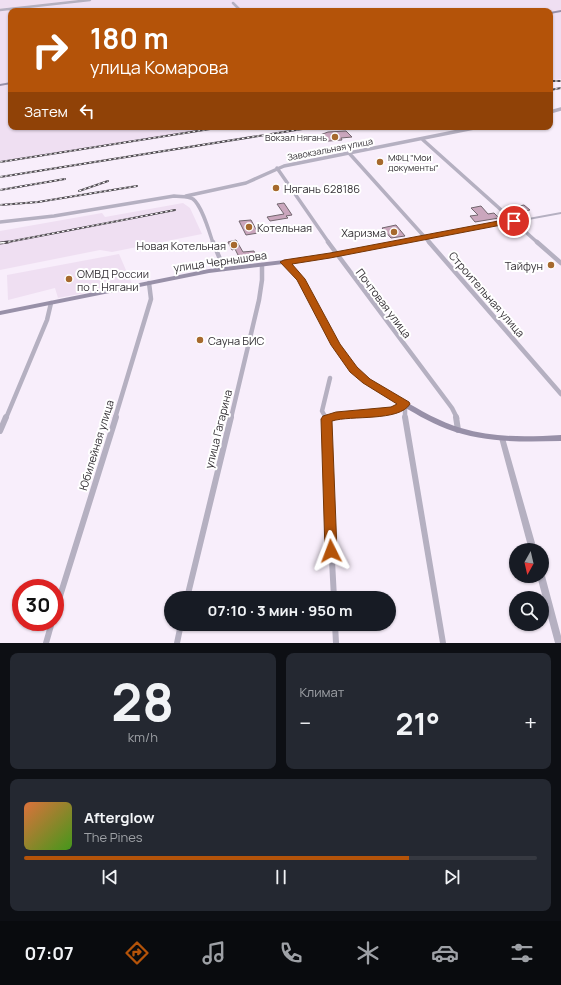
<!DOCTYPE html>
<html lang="ru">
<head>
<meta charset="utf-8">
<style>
	:root { --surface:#171b24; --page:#242831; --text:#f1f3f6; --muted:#9ea1a6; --line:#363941; --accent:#b45309 }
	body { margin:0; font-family:Manrope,sans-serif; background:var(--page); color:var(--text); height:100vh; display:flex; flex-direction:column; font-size:15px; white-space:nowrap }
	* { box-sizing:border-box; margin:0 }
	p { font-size:13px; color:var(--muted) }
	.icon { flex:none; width:22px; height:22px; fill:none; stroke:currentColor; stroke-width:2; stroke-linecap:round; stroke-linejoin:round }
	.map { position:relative; height:643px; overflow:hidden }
	.drawer { display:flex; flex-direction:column; gap:10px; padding:10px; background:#0d0f14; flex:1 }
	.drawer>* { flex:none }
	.guide { position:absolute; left:8px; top:8px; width:545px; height:122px; border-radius:8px; box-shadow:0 1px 3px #0004; background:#b45309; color:#fff; overflow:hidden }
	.needle { width:26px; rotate:188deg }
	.fabs { position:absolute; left:509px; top:543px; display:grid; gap:8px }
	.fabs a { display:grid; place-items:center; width:40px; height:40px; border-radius:50%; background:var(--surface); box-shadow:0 1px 3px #0004; font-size:20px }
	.speed { position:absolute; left:12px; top:579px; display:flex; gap:8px; font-size:20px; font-weight:700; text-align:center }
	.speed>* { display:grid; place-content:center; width:52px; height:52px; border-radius:50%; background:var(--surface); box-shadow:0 1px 3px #0004; line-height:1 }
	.speed .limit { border:6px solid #d22; background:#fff; color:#111 }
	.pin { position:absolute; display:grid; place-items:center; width:34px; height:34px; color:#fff; margin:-17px; border:2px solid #fff; border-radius:50%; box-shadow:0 1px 4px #0007 }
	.me { position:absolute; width:44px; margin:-22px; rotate:357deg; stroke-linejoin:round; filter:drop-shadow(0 0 3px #0008) }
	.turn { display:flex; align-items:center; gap:14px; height:84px; padding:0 16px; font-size:18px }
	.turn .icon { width:52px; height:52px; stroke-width:2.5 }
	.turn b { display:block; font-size:28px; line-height:34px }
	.then { display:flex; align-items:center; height:38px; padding:0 16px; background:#0003; gap:8px; font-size:15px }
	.big { font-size:30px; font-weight:700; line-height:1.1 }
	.drawer .widget { flex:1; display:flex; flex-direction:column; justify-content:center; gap:6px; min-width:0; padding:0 14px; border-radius:8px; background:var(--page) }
	.drawer .dial { align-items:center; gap:0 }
	.dial b { font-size:52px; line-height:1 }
	.song { display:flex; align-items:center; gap:12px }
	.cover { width:48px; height:48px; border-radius:6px; background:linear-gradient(135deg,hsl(20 70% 55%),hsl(100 70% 35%)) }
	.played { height:4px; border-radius:2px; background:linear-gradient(90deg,var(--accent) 75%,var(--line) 75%) }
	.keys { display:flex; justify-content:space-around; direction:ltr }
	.heat { display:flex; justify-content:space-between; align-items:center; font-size:22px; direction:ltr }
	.drawer .tiles { flex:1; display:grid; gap:10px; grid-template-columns:1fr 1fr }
	.widget:last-child { grid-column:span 2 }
	.trip { position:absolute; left:164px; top:591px; width:232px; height:40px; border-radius:20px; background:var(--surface); box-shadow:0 1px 3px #0004; font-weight:700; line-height:40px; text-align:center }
	.menu { display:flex; height:64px; justify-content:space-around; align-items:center; background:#090b0e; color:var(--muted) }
	.menu .icon { width:28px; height:28px }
	.menu .current { color:var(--accent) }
	.menu b { font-size:18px; color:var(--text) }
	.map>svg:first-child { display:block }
</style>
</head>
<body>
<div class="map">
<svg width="561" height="643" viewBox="0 0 561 643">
	<rect width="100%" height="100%" fill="#f8eefb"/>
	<!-- built -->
	<path fill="#efdff2" d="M0,0H561V79L550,81V11H11V127H226L0,161Z
		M183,203L190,208L202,234L112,252L100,250L0,270V231L102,213L105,217Z
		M119,254L132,284L58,298L55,288L8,300L7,275Z"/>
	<!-- building -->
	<path fill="#caa6bd" stroke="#72666e" d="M346,131L352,137L341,138L342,140L316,142L322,138L320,135L328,132Z
		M284,203L292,215L286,216L288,218L270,221L267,217L284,214L277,204Z
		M524,205L530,210L514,213L509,208Z
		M481,206L488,214L494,213L499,218L475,222L470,216L478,215L471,208Z
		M251,220L258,233L246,235L239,221Z
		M396,225L405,236L391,238L382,228Z
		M236,240L243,252L254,251L256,256L243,259L239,257L235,249L232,250L228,242Z"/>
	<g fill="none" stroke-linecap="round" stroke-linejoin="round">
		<!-- minor-far3 -->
		<path stroke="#b5b0c1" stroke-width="2.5" d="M233,3L241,11
			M0,10L90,0"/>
		<!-- minor-far2 -->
		<path stroke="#b5b0c1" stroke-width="3.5" d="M550,112L561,109
			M422,139L538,243
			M349,153L430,243
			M277,168L329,243
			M186,196L246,183L284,166L479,127
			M0,222L54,216L174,196C180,197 188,196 193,199C202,206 209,231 213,243"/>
		<!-- minor-far1 -->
		<path stroke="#b5b0c1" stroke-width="4.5" d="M213,242L224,269
			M328,242L452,408L457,418
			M429,242L561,394
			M537,242L561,263
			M405,404V418
			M6,418L47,320L51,303
			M115,418L151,299L149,283
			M231,418L259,300L262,280V265
			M326,418L322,411L330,378
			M331,418C356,410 381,416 405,404"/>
		<!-- minor -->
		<path stroke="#b5b0c1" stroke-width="6" d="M325,417L327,419
			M405,417L443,643
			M456,417L458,430
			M0,431L6,417
			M187,598L231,417
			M334,598L329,504L327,419L334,417
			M55,612L116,417
			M335,624L336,643
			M46,643L52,622
			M177,643L181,624"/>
		<!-- tertiary -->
		<path fill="#b5b0c1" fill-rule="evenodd" d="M561,212V214L330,257L284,264L281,262L284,260L330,255Z
			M500,436H504L505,438L537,550H529L499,438Z
			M542,573L544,574L545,576L561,636V643H555L537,576H542Z"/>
		<!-- secondary -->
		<path fill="#9890a8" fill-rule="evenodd" d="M561,10V12L550,14V12Z
			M11,82V84L0,86V84Z
			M284,260L286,261L298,271L304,279C320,307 332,338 352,364C365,379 383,390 401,399C420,410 440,422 461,428C494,438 527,437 561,435V441C522,442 484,443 447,429C429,422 412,412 396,402C378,393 360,382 347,366C327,340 315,308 298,279L294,273L283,264L209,273L0,315V311L209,269Z"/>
		<!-- rail-far1 casing -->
		<g stroke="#504b51" stroke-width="2">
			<path id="rail-far1" d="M550,81H561
				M550,90L561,88
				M0,162L223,127
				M0,177L315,127
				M0,190L65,179
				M79,191L108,181
				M0,205L38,202L137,186
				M3,243L175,210"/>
		</g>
		<!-- rail casing -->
		<g stroke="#504b51" stroke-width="3">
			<path id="rail" d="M0,243L8,242"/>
		</g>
		<!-- rail-far1 -->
		<use href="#rail-far1" stroke="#fff" stroke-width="1" stroke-dasharray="2.5" stroke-linecap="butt"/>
		<!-- rail -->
		<use href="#rail" stroke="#fff" stroke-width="1.5" stroke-dasharray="4.5" stroke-linecap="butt"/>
	</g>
	<!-- route -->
	<path fill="#b45309" stroke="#753606" d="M514,218L518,221L517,222L330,258L292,264L305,279L340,344L357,367L370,379L409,402L410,404C399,422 351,415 332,421L337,551L335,555L331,556L327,555L325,551L321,419L323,416L336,412L391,407L397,404L363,383L350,372L331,345L297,280L280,262L284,260L330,253Z"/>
	<!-- markers -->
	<g fill="#a6692d" stroke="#fff" stroke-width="1.5">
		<circle cx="335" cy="137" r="4"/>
		<circle cx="380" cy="162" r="4"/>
		<circle cx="276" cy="188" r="4"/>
		<circle cx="249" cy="227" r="4"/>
		<circle cx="394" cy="232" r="4"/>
		<circle cx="234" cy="245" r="4"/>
		<circle cx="551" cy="265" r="4"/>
		<circle cx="69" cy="279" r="4"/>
		<circle cx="200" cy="340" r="4"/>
	</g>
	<g text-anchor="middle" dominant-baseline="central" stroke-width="4" stroke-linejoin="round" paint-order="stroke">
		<!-- far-poi labels -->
		<g font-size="9" fill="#353136" stroke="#fff" text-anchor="end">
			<text x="327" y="137">Вокзал Нягань</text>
			<text x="388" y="157" text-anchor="start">МФЦ "Мои<tspan x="388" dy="10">документы"</tspan></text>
		</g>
		<!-- far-street labels -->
		<g font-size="9" fill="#353136" stroke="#fff">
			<text transform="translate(330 149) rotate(-11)">Завокзальная улица</text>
		</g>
		<!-- poi labels -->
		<g font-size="11" fill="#353136" stroke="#fff" text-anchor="start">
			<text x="284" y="188">Нягань 628186</text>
			<text x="257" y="227">Котельная</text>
			<text x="386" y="232" text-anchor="end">Харизма</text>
			<text x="226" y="245" text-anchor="end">Новая Котельная</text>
			<text x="543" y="265" text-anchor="end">Тайфун</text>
			<text x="77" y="273">ОМВД России<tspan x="77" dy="13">по г. Нягани</tspan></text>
			<text x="208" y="340">Сауна БИС</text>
		</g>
		<!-- street labels -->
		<g font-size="11" fill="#353136" stroke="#fff">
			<text transform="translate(220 261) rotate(-8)">улица Чернышова</text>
			<text transform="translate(487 294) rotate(49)">Строительная улица</text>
			<text transform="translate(384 303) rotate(53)">Почтовая улица</text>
			<text transform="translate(218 429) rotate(-76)">улица Гагарина</text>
			<text transform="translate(96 445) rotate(-73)">Юбилейная улица</text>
		</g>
	</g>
</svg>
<div class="fabs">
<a><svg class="needle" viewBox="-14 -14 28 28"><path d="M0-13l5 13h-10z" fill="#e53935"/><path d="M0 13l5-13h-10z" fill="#9ea1a6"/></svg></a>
<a><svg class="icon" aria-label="search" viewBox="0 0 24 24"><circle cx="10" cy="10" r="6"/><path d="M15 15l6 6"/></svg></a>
</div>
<div class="speed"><div class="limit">30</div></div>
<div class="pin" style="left:514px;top:221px;background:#d93025"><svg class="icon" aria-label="arrive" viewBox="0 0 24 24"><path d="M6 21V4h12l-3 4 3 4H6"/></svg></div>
<svg class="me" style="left:331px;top:551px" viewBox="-20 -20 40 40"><path d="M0-17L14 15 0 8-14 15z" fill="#b45309" stroke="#fff" stroke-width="4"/></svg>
<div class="trip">07:10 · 3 мин · 950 m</div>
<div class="guide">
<div class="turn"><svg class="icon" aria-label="right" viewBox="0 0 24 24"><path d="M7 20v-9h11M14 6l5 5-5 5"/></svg><div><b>180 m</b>улица Комарова</div></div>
<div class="then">Затем<svg class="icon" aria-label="left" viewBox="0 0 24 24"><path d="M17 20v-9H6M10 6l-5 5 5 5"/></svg></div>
</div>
</div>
<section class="drawer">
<div class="tiles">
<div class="widget dial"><b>28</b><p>km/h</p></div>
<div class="widget"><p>Климат</p>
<div class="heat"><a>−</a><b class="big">21°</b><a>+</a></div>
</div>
<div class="widget">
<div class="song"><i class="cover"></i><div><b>Afterglow</b><p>The Pines</p></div></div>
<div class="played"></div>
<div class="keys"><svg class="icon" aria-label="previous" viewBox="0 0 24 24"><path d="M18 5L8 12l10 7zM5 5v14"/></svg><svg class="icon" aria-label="pause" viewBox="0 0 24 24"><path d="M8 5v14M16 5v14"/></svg><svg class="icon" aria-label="next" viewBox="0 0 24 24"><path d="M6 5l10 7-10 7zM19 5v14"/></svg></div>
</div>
</div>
</section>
<nav class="menu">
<b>07:07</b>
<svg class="icon current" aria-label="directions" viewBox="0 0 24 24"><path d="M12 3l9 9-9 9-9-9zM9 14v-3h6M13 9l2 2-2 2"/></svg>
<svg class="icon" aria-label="music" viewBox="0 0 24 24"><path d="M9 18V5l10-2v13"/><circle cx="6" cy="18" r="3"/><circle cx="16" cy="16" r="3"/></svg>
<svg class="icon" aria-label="phone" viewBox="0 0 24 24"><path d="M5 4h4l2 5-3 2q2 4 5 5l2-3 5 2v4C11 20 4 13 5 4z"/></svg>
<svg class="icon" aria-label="climate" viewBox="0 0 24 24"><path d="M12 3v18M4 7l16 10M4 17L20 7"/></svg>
<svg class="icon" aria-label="car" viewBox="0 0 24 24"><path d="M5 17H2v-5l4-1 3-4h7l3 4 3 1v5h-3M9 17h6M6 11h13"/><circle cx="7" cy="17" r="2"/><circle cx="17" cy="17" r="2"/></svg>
<svg class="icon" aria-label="filters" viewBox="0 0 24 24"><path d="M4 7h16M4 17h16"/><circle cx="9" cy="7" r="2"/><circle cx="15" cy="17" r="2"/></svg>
</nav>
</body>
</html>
